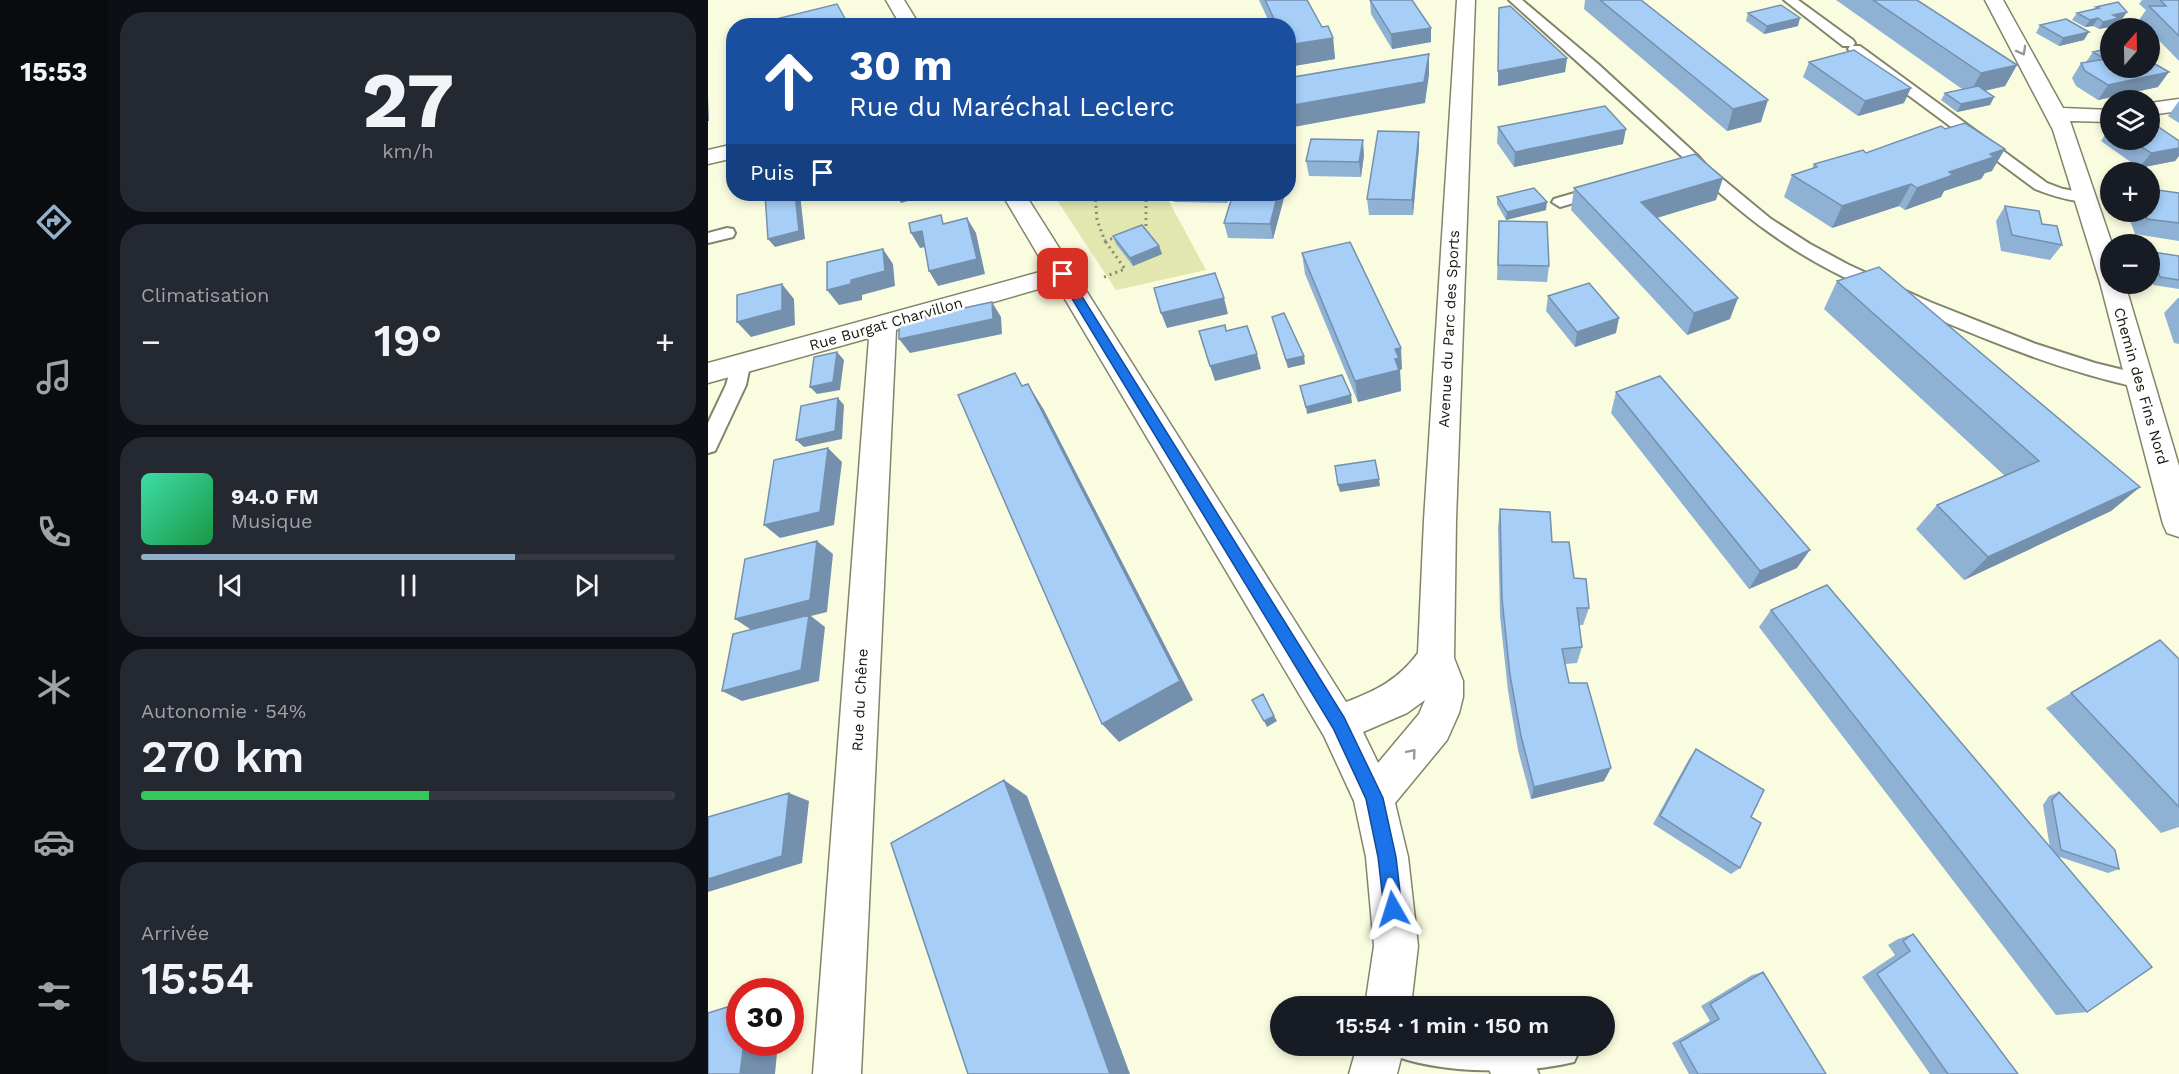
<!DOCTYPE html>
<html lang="fr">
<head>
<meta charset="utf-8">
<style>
	:root { --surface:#171b24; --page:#242831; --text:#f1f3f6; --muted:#9ea1a6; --line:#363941; --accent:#93b0ca }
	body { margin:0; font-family:"Work Sans",sans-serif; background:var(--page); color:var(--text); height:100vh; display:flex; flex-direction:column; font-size:22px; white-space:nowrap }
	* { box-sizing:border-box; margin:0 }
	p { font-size:20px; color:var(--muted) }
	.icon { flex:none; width:33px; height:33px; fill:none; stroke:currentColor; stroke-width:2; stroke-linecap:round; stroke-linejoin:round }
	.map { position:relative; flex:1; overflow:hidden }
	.drawer { display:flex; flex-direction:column; gap:12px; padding:12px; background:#0d0f14; width:600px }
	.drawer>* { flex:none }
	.top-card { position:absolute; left:18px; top:18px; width:570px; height:183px; border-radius:24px; box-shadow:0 3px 9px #0003; background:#1a4fa0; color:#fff; overflow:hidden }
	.needle { width:39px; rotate:20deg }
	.tools { position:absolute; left:1392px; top:18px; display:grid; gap:12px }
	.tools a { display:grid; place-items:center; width:60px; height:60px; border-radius:50%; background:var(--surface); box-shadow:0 3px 9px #0003; font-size:30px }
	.speed { position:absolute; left:18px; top:978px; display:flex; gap:12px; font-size:30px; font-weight:700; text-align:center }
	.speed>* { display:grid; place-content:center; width:78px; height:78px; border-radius:50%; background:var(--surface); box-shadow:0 3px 9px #0003; line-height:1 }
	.speed .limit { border:9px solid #d22; background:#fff; color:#111 }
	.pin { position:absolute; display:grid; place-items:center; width:51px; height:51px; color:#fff; margin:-26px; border-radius:12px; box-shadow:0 3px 9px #0006 }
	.me { position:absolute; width:66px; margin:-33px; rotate:354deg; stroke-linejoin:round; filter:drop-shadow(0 0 4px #0008) }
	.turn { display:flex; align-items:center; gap:21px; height:126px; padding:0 24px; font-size:27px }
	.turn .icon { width:78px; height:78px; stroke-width:2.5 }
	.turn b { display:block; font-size:42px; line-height:51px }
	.then { display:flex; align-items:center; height:57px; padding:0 24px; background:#0003; gap:12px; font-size:22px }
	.big { font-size:45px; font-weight:600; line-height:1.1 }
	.drawer .tile { flex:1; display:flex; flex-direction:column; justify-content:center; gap:9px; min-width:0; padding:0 21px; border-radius:24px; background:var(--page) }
	.drawer .dial { align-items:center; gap:0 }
	.dial b { font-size:78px; line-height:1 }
	.song { display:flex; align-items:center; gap:18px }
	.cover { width:72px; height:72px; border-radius:9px; background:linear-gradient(135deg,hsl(160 70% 55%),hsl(140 70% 35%)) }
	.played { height:6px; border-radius:3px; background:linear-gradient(90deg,var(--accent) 70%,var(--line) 70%) }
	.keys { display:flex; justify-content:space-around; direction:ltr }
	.heat { display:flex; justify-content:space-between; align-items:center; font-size:33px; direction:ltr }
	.charge { height:9px; border-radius:4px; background:linear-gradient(90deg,#34c759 54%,var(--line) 0) }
	.trip { position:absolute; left:562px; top:996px; width:345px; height:60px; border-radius:30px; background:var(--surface); box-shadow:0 3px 9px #0003; font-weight:600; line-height:60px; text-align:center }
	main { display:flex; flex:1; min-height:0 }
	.tab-bar { display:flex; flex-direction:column; width:108px; justify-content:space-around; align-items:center; background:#090b0e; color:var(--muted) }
	.tab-bar .icon { width:42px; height:42px }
	.tab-bar .active { color:var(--accent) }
	.tab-bar b { font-size:27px; color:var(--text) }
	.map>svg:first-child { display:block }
</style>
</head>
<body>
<main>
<nav class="tab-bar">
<b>15:53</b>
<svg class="icon active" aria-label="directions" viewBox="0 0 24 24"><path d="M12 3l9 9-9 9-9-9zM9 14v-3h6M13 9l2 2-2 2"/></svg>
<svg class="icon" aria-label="music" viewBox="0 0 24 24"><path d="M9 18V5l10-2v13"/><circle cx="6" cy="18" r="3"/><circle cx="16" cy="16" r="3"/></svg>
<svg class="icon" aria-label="phone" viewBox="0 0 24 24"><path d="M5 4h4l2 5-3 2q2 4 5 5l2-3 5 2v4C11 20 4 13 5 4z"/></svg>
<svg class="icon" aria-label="climate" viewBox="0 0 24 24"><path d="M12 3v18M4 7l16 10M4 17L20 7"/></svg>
<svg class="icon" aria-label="car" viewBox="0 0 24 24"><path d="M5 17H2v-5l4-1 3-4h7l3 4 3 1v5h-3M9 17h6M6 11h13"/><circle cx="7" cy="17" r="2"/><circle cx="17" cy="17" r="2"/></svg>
<svg class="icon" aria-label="filters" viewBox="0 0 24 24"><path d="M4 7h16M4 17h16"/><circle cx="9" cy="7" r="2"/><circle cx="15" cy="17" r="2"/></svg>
</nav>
<section class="drawer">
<div class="tile dial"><b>27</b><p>km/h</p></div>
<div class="tile"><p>Climatisation</p>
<div class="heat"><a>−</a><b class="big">19°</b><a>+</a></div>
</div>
<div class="tile">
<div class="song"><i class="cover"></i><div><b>94.0 FM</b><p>Musique</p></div></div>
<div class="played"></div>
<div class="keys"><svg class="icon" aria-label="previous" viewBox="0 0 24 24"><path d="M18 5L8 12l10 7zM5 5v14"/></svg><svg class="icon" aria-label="pause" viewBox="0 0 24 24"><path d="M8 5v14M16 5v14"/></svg><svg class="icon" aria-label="next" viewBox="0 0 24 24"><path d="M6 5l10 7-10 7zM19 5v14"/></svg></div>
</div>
<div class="tile"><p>Autonomie · 54%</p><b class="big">270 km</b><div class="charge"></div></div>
<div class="tile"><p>Arrivée</p><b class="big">15:54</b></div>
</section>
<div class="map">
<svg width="1471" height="1074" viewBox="0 0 1471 1074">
	<rect width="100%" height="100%" fill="#fafcdf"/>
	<!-- green -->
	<path fill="#e2e6af" d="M345,194H457L498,270L408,290Z"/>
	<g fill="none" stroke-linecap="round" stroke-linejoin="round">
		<!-- lane casing -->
		<g stroke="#83846a" stroke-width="4">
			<path id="lane" d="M801,0H814L890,64L990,156L1000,167L1063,219L1102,244L1141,265L1222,302L1328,344L1387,363L1440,376L1443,381L1440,386L1433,388C1358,372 1288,344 1218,314C1169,293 1119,272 1075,242C1046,223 1019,200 993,176L984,171L980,162Z
				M1076,0H1090L1145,40L1147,43L1145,46H1152L1339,183L1355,189L1385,194L1387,197C1377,208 1340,194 1327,189L1142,52L1140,49L1142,46H1135Z
				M894,185L900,187L902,190L900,193L852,207L844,202L846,199Z
				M19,228L25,229L27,233L25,237L0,243V233Z
				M32,358L39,360L42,365L38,385L7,451L0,453V423L18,385L25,360Z
				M685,1046H869L871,1051L866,1062C817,1074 739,1074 690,1057Z"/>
		</g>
		<!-- street casing -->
		<g stroke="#83846a" stroke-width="3">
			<path id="street" d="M178,0H196L212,26H193Z
				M749,0H767L748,520L746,658L755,681V697L751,713L739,740L687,803L700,857L710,946L703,1006H657L666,946L658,857L646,801L616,736L348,284L188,330L153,1074H105L161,338L0,383V363L339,270L294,194H317L638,702C668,691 691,679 710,653L716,520ZM717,700L711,714L670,763L655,732L699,713Z
				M1277,0H1295L1355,108L1402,110V122L1362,121L1404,244L1402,284H1417L1471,466V537L1459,533L1455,524L1392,282L1345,130Z
				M1471,99V111L1442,115V103Z
				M26,144V158L0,164V150Z
				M649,1046H696L689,1074H641Z
				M781,1046H819L831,1074H783L776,1058Z"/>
		</g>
		<!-- path -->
		<path stroke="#888976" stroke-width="3" stroke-dasharray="2 4" stroke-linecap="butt" d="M387,194L389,220L397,241L409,237
			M433,228L438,227V194
			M396,277L417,269L397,241"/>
		<!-- lane -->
		<use href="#lane" fill="#fff" fill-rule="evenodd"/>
		<!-- street -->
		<use href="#street" fill="#fff" fill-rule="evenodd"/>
	</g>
	<!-- wall -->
	<path fill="#8fb1d4" d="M551,0H599L614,27L625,38L627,59L580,67V26L562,24Z
		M662,0L723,42L684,49L663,14Z
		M877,0H933L1053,122L1019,131L876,9Z
		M1128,0H1209L1309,65L1297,86L1277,91L1286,97L1282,105L1249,112L1233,100L1237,93L1254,89Z
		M1434,0H1471V61L1442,31V28H1439L1431,20L1438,10L1431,4Z
		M1388,7L1419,12L1414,19L1410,20L1407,26L1391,29L1385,26L1377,27L1364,20L1369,13L1387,9Z
		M791,8L859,58L857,72L790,86Z
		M1040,13L1090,26L1056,34L1038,21Z
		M1332,25L1376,40L1351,46L1328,33Z
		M1385,52L1450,87L1390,100L1368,86L1364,78L1373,63L1378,62Z
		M1101,62L1196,103L1150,116L1095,77Z
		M1471,101V123L1460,116Z
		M790,127L915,144L806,167L789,143Z
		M1402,127V140L1471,141V156L1467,161L1431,168L1393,141Z
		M711,132V147L705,215H661L659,199Z
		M1158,153L1284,171L1277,173L1273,179L1236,191L1233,197L1197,210L1191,206L1124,228L1076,197L1084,175L1104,169L1106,164Z
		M656,155L653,177L601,176L598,161Z
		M866,188L1008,200L949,218L1022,319L979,335L863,210Z
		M1471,193V241L1427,234L1419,212H1442Z
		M463,194H522L519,203L466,202Z
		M525,194H577L565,239L520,238L516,223Z
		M789,197L838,210L798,220L789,204Z
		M1297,206L1334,224L1354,245L1342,260L1293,251L1288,221Z
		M791,221L841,266L839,282L789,280Z
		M405,236L451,246L454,254L425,266L408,244Z
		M1444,252L1471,256V289L1445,285L1442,273V255Z
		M594,253L694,369L692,370L693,391L650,402L597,274Z
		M1129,281L1432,487L1403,511L1256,580L1208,529L1229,505L1297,476L1116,309Z
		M840,296L908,333L867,347L838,311Z
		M1470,298H1471V344L1466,343L1456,313Z
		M564,317L597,364L580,368Z
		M908,392L1089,568L1041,589L903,413Z
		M792,509L844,542L866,578L881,608L875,625H871L874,647L869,663L857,664L861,683L896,781L823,799L810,750L800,691L792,616L790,528Z
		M1063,610L1342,848L1335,805L1341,796L1351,792L1411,869L1400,873L1349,856L1379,1012L1348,1015L1051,627Z
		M1452,640L1471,659V827L1453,833L1338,708Z
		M988,749L1043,817L1032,868L1023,874L945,824L981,759Z
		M1205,934L1310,1074H1222L1154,977L1187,955L1180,945L1190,939Z
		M1055,972L1118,1074H981L964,1043L1002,1021L993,1006L1044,975Z"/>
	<!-- shaded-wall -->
	<path fill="#7490ad" d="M1419,12L1414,19L1410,20L1407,26L1391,29L1395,22L1405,15Z
		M1092,18L1090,26L1056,34L1059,26Z
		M1390,18L1385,26L1377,27L1382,20Z
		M723,28V42L684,49L683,34Z
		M1381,32L1376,40L1351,46L1355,38Z
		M625,38L627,59L580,67V45Z
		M721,54V75L717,103L580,128V106Z
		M859,58L857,72L790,86V71Z
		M1309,65L1297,86L1261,94L1273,73Z
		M1461,72L1450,87L1390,100L1400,85Z
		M1203,88L1196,103L1150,116L1157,101Z
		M0,96L1,121H0Z
		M1286,97L1282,105L1249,112L1253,104Z
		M1060,100L1053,122L1019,131L1025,109Z
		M918,129L915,144L806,167L807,152Z
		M711,132V147L705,215L704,200Z
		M655,140L656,155L653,177L651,162Z
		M1471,148V156L1467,161L1431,168L1443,153Z
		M1297,149L1284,171L1277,173L1273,179L1236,191L1233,197L1197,210L1209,188L1241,172L1282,154Z
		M580,153H581L583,168L580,179Z
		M1015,178L1008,200L928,224L933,202Z
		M1203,184L1191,206L1124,228L1134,206Z
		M87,194H92L97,239L67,247L60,239Z
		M187,194H224L193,203Z
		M517,194H522L519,203Z
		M570,194H577L565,239L562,224Z
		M839,202L838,210L798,220L799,212Z
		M259,218L268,233L277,274L230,286L221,271Z
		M214,231L223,246L212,248L203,233Z
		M451,246L454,254L425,266L422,258Z
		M175,249L185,264L187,286L154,295V300L131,305L119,290L143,280Z
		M74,284L86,299L87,325L43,337L29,322Z
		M516,298L520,314L459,328L453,313Z
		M1030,298L1022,319L979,335L986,313Z
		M284,302L293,317L294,334L202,353L191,339Z
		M911,318L908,333L867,347L869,332Z
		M693,348L694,369L692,370L693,391L650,402L647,381L687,349Z
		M129,352L136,360L132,390L109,394L102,387Z
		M549,354L553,369L507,381L502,366Z
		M596,356L597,364L580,368L578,360Z
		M320,384L336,410L485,700L411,742L394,724Z
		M643,395L644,403L599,414L598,407Z
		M130,398L136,405L134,439L96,447L88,440Z
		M120,448L134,462L126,525L72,538L56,525Z
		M671,479L672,486L632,492L630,485Z
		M1432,487L1403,511L1256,580L1280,557Z
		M109,541L125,554L119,612L103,616L117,627L111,681L34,701L14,691L45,631L27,619Z
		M1102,550L1089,568L1041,589L1052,571Z
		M566,716L569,721L559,727L556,721Z
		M903,768L896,781L823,799L826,787Z
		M296,780L319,796L422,1074H402Z
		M81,793L101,801L94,863L0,892V879Z
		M36,1042H70L67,1074H32Z"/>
	<!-- building -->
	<path fill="#a6cef7" stroke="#7490ad" stroke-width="1.5" d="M557,0H599L614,27L620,26L625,38L580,45V26H551L568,23Z
		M662,0H704L723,28L683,34Z
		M892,0H933L1060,100L1025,109Z
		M1165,0H1209L1309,65L1273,73Z
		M1452,0H1471V36L1441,6H1458Z
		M1410,2L1419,12L1405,15L1411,18L1395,22L1390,18L1382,20L1369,13L1391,8L1388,7Z
		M129,4L140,24L135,26H53L52,23Z
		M1073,5L1092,18L1059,26L1040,13Z
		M802,6L859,58L790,71L791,8Z
		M1358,19L1381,32L1355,38L1332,25Z
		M1402,48V68H1442V61L1461,72L1400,85L1377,71L1373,63L1397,59L1385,52Z
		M1146,50L1203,88L1157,101L1101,62Z
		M721,54L716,82L580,106V78Z
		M1270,86L1286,97L1253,104L1237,93Z
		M897,106L918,129L807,152L790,127Z
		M1442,121L1471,141V148L1443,153L1423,140H1442Z
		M1257,123L1297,149L1282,154L1286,157L1241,172L1245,175L1209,188L1203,184L1134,206L1084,175L1109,167L1106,164L1155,150L1158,153L1233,126L1237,129Z
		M670,131L711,132L704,200L659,199Z
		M603,139L655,140L651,162L598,161Z
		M987,154L1015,178L933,202L1030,298L986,313L866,188Z
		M826,188L839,202L799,212L789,197Z
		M1442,189L1471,193V223L1439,219L1437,212H1442Z
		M57,194H87L91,231L60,239Z
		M525,194H570L562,224L516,223Z
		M1297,206L1331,211L1334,224L1349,226L1354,245L1304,235Z
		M233,215L235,224L259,218L269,259L221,271L214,231L203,233L201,223Z
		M791,221L839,222L841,266L790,265Z
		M434,225L451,246L422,258L405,236Z
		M642,242L693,348L687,349L691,358L687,359L691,370L647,381L594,253Z
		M175,249L177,271L143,280V284L119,290V262Z
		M1444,252L1471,256V280L1452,277Z
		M1171,267L1432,487L1280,557L1229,505L1331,461L1129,281Z
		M507,273L516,298L453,313L446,288Z
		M881,283L911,318L869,332L840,296Z
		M74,284V310L29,322V295Z
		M284,302L285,319L191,339V322Z
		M576,313L596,356L578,360L564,317Z
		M517,325L518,331L539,326L549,354L502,366L491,331Z
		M129,352L125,382L102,387L106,357Z
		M307,373L314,386L320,384L472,681L394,724L250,395Z
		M634,375L643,395L598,407L592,386Z
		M952,376L1102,550L1052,571L908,392Z
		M130,398L127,431L88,440L93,406Z
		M120,448L112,512L56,525L66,460Z
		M667,460L671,479L630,485L627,466Z
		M792,509L842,512L844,542H861L866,578L878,579L881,608H869L874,647L854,649L861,683H879L903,768L826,787L813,736L802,675L794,599Z
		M109,541L102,600L27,619L37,559Z
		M1119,585L1444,967L1379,1012L1063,610Z
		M101,615L93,670L14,691L25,634Z
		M1452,640L1471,659V807L1363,693Z
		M555,694L566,716L556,721L544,700Z
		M988,749L1056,790L1043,817L1053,823L1032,868L952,816Z
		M296,780L402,1074H260L183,843Z
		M1351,792L1407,850L1411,869L1353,850L1344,800Z
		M81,793L74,856L0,879V817Z
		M1205,934L1310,1074H1240L1169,974L1202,951L1195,941Z
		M1055,972L1118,1074H990L972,1042L1011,1019L1002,1004Z
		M32,1003V1042H36L32,1074H0V1013Z"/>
	<!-- one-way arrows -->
	<defs><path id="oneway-chevron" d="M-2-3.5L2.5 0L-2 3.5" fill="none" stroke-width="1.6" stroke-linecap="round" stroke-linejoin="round" transform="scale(1.5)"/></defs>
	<g stroke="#979793">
		<use href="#oneway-chevron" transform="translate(1314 51) rotate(61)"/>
		<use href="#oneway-chevron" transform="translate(704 753) rotate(-50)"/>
	</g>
	<!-- route -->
	<path fill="#1a73e8" stroke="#114b97" stroke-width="1.5" d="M355,270L360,274L636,717L675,798L688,857L694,909L691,916L685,918L678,916L676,909L670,857L658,799L625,728L349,274Z"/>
	<g text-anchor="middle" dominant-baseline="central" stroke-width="5" stroke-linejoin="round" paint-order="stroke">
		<!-- street labels -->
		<g font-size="15" fill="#17180e" stroke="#fff">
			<text transform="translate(178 324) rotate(-16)">Rue Burgat Charvillon</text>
			<text transform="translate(741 329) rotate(-87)">Avenue du Parc des Sports</text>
			<text transform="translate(1433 386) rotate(74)">Chemin des Fins Nord</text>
			<text transform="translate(152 700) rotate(-87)">Rue du Chêne</text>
		</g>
	</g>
</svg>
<div class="tools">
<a><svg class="needle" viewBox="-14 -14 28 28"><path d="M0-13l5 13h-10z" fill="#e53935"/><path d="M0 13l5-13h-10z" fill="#9ea1a6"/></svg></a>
<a><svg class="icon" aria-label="layers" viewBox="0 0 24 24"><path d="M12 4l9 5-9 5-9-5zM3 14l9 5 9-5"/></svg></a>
<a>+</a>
<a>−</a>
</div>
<div class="speed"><div class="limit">30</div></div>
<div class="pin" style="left:355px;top:274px;background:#d93025"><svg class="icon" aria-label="arrive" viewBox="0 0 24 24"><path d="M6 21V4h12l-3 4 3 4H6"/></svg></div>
<svg class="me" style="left:685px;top:909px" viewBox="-20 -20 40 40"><path d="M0-17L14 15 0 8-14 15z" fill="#1a73e8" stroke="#fff" stroke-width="4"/></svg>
<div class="trip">15:54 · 1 min · 150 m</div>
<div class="top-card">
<div class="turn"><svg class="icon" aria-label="ahead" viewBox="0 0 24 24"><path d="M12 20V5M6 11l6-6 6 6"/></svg><div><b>30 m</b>Rue du Maréchal Leclerc</div></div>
<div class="then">Puis<svg class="icon" aria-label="arrive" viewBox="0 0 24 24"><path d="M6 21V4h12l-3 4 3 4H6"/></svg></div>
</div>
</div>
</main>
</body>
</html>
